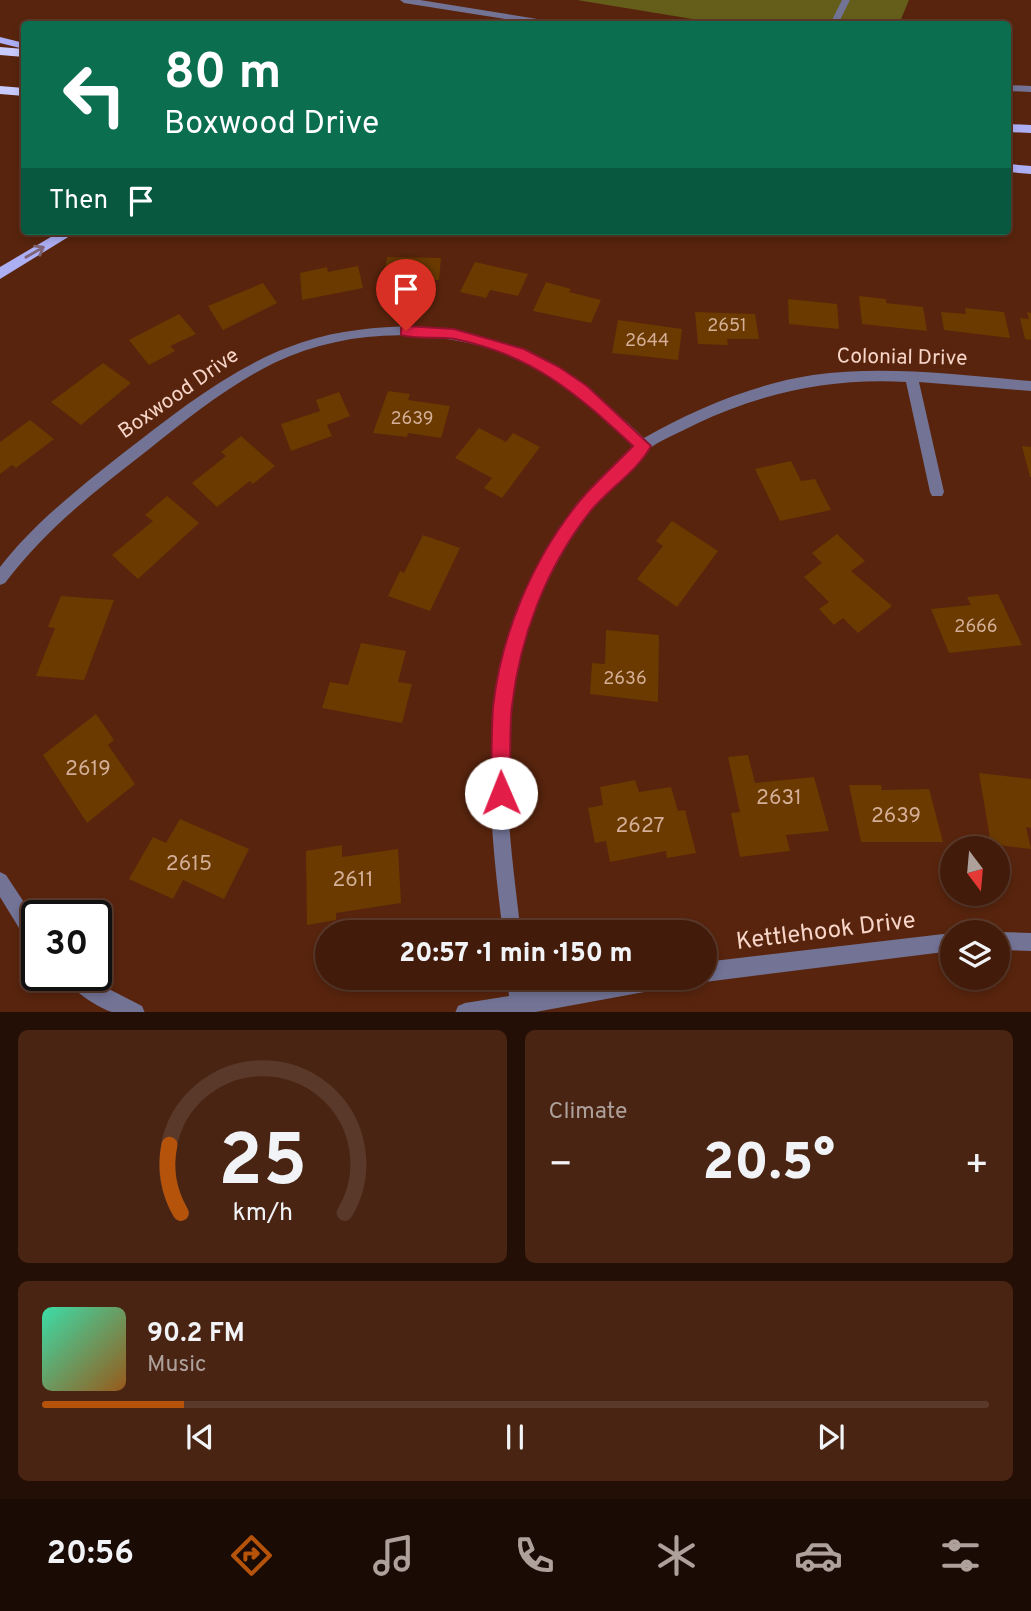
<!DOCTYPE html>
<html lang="en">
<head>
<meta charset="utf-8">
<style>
	:root { --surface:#421b0a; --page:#492413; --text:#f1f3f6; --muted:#aea19c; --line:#5a392b; --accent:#b45309 }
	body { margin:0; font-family:Overpass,sans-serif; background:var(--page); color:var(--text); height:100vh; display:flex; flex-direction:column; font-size:26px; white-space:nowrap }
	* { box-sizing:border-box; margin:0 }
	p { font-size:23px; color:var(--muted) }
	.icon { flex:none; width:38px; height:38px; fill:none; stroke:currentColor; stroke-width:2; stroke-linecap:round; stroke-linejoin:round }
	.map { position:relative; height:1012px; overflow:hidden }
	.details { display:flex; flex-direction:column; gap:18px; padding:18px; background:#240f06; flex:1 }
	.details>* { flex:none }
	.guide { position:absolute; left:21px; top:21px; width:990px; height:214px; border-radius:7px; box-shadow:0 4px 10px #0003,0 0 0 2px var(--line); background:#0b6e4f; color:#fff; overflow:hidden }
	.needle { width:46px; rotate:164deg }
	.fabs { position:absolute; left:940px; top:836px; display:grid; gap:14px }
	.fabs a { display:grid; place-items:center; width:70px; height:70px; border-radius:50%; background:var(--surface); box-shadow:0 4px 10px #0003,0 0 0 2px var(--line); font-size:35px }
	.speed { position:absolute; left:21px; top:900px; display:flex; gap:14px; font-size:35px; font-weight:700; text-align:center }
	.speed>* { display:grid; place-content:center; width:91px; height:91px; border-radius:50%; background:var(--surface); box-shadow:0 4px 10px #0003,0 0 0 2px var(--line); line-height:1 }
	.speed .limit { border:4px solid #111; border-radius:10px; background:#fff; color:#111 }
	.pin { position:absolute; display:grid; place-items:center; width:60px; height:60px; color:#fff; margin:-72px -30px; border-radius:50% 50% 50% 0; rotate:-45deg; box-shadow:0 0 7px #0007 }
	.pin .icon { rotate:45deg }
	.me { position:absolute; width:77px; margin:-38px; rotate:359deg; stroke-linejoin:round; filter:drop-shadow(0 0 5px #0008) }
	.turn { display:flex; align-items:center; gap:24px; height:147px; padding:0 28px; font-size:32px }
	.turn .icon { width:91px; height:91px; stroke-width:2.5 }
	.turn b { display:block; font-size:49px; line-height:60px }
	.then { display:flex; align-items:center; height:66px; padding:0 28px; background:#0003; gap:14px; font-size:26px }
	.big { font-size:52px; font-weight:800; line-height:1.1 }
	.details .tile { flex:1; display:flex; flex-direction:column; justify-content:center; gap:10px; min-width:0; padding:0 24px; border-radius:10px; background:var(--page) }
	.details .dial { align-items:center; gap:0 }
	.dial svg { height:182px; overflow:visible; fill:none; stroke:var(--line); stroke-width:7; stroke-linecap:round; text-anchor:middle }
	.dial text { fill:var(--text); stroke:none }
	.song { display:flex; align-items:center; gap:21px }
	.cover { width:84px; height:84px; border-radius:10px; background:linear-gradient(135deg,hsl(160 70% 55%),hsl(30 70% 35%)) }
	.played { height:7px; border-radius:4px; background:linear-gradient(90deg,var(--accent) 15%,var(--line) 15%) }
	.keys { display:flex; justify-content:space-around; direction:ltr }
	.heat { display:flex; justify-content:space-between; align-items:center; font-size:38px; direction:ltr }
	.details .tiles { flex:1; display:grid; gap:18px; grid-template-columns:1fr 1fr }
	.tile:last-child { grid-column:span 2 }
	.trip { position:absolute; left:315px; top:920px; width:402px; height:70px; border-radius:35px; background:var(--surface); box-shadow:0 4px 10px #0003,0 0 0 2px var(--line); font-weight:800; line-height:70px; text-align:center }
	.dock { display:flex; height:112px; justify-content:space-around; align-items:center; background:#1a0b04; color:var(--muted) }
	.dock .icon { width:49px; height:49px }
	.dock .on { color:var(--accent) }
	.dock b { font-size:32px; color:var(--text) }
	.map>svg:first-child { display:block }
</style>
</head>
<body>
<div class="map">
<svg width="1031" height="1013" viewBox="0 0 1031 1013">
	<rect width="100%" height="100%" fill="#58240d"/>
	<!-- green -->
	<path fill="#655e1a" d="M577,0H909L899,24H723Z"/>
	<!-- building -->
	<path fill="#6a3a00" d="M387,257L441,258L439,280H410L409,288L382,287Z
		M475,262L528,274L518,296L490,290L486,298L460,292Z
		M358,266L363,288L302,300L300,273L327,267L328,272Z
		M546,282L571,289L569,292L601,300L591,323L533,311Z
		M263,283L277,303L223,330L208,306Z
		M859,296L886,299V303L923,307L927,331L862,324Z
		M788,299L837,304L839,329L789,324Z
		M965,308L1004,312L1010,338L944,330L941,312L966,314Z
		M695,312L755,314L759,339H727L728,345L698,344Z
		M1027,312L1031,313V340L1025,339L1020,318L1029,319Z
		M179,314L196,334L170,346L175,351L149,365L129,340Z
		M618,320L682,329L678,360L612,353Z
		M103,363L131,383L81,425L51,402Z
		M388,391L410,394L408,400L450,406L441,438L408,433L407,437L373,433Z
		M339,392L350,416L327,425L332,436L291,451L281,424L320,411L316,400Z
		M30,420L54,439L16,468L12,465L0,474V442Z
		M479,428L506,442L513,433L540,447L502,498L484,488L492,478L455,458Z
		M241,436L275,466L253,484L250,481L217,507L192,483L226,456L221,452Z
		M1022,446L1031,447V477H1030Z
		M791,461L801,481L815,479L831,510L780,521L755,469Z
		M167,496L199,523L138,579L112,555L153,521L145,515Z
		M672,521L718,551L677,607L637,579L663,546L656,541Z
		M837,534L865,561L851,571L892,606L858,633L843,618L834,625L819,609L829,602L804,577L822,563L812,553Z
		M423,535L460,548L430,611L388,596L400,571L404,573Z
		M998,594L1022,645L949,653L931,609L971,605L967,597Z
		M61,596L114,600L84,680L36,676L55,628L48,627Z
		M606,630L659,635L658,702L590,694L592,663L605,664Z
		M361,643L406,651L398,682L412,684L402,723L322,708L330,682L348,685Z
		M96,714L114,740L108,745L135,784L87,823L43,755Z
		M748,755L755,783L814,777L829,831L786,835L790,851L740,857L731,813L740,812L728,757Z
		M979,773L1031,779V828L1026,827L1031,849L991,844Z
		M635,780L639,792L671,787L678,811L685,810L696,853L667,858L666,851L610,862L606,841L595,843L588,808L603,805L600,787Z
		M849,785H881L882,790L929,789L943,842H861Z
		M180,819L249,849L224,899L183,880L173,899L129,879L153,837L166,843Z
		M342,845V857L398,849L401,903L336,913V920L307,925L306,851Z"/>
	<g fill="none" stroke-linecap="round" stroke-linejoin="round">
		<!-- street -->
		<path fill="#727395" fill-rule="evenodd" d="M400,0H420L550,21L554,24H537L404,3Z
			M842,0H850L838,24H830Z
			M1008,85L1031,86V92L1008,91Z
			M414,326C520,337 568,366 644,438C695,409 754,384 813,375C885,365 959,375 1031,381V391L919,382L944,492L942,496H932L930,492L906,382C831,378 764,392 696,424C679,433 659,440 645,452C634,461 624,472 615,483C557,545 523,621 511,705C501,781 512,858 521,933H503C496,876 489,819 491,762C493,641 543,527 634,446C608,420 581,392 549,374C466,327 360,322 274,363C228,386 188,418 148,450C96,490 45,530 5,583L0,585V567C34,523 78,489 122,454C178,411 235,364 303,342C339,330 376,327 414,326Z
			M0,872L6,875L37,922V948L30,946L0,897Z
			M998,932L1031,933V951L998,950V933H995Z
			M952,933V951L705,982L698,978H705V962Z
			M63,975H88L105,987L142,1006L145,1013C135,1013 125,1013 116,1013C102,1011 67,988 63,975Z
			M507,978H527L528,992L609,978H675L673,985L666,988L530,1013H455L458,1006L465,1003L509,996Z"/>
		<!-- primary -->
		<path fill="#adaff4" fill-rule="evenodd" d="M0,37L24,43V49L0,43Z
			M1008,124L1031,125V133L1008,132Z
			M1008,164L1031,166V174L1008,172Z
			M61,231H78L0,279V267Z"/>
		<!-- highway -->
		<path fill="#c9cbfd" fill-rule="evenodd" d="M0,47L24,49V57L0,55Z
			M0,86L24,88V96L0,94Z"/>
	</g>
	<!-- one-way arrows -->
	<defs><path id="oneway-shaft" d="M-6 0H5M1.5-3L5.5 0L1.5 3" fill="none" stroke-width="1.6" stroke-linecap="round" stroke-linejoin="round" transform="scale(1.75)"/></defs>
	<use stroke="#7e6375" href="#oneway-shaft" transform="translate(35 252) rotate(-30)"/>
	<!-- route -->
	<path fill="#e11d48" stroke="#92132f" stroke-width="2" d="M406,326L454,329L524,349L559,367L587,386L651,446C637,472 607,490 589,513C546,568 520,637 512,706C509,734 511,764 510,793L508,799L501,802L494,799L491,793C492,764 491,735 493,707C501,635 532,560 578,503C594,483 615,465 633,446C577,394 533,355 455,339C438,336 419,340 401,335V328Z"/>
	<g text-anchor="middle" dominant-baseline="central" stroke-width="7" stroke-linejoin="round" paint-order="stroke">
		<!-- number labels -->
		<g font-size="18" fill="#d4ae96">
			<text x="727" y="326">2651</text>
			<text x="647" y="341">2644</text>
			<text x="412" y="419">2639</text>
			<text x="976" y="627">2666</text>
			<text x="625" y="679">2636</text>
		</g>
		<!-- street labels -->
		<g font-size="21" fill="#f7d5c8" stroke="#58240d">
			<text transform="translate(902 358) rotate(1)">Colonial Drive</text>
			<text transform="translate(179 394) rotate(-35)">Boxwood Drive</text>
		</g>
		<!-- near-number labels -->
		<g font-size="21" fill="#d4ae96">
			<text x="88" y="769">2619</text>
			<text x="779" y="798">2631</text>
			<text x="896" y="816">2639</text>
			<text x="640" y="826">2627</text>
			<text x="189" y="864">2615</text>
			<text x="353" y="880">2611</text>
		</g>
		<!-- near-street labels -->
		<g font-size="24" fill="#f7d5c8" stroke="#58240d">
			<text transform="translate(826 932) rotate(-7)">Kettlehook Drive</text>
		</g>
	</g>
</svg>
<div class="fabs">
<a><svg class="needle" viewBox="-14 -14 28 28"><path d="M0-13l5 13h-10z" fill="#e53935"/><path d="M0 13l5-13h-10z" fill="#aea19c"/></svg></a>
<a><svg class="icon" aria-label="layers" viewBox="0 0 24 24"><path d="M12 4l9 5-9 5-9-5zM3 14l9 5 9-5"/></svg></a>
</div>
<div class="speed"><div class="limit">30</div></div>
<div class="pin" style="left:406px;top:331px;background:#d93025"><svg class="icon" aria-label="arrive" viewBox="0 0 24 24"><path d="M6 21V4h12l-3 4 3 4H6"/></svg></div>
<svg class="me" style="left:501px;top:793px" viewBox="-20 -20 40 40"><circle r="19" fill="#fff"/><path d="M0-13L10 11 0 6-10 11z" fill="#e11d48"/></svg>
<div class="trip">20:57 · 1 min · 150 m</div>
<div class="guide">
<div class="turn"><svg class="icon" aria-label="left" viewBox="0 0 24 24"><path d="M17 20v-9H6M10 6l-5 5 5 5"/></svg><div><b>80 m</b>Boxwood Drive</div></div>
<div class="then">Then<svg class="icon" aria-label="arrive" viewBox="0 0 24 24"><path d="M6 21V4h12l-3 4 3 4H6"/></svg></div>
</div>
</div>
<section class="details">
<div class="tiles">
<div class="tile dial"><svg viewBox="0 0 100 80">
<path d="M14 69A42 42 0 1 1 86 69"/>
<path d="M14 69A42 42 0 0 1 9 39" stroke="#b45309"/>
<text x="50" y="56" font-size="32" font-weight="700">25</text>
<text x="50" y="72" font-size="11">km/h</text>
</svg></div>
<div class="tile"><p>Climate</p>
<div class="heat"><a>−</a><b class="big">20.5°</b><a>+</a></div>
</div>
<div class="tile">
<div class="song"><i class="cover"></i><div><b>90.2 FM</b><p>Music</p></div></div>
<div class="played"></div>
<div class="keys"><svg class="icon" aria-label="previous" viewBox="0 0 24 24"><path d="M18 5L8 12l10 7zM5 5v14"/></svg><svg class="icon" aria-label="pause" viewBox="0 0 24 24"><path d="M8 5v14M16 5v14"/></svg><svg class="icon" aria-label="next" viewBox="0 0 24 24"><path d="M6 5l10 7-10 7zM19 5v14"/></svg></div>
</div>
</div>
</section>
<nav class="dock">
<b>20:56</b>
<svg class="icon on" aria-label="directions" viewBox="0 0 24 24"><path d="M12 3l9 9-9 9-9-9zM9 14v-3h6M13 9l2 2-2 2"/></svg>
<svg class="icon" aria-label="music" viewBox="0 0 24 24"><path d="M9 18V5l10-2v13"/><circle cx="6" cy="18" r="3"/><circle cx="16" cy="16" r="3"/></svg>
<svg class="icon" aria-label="phone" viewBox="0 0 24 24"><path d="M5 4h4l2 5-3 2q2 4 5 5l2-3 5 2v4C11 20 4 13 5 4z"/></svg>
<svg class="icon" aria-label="climate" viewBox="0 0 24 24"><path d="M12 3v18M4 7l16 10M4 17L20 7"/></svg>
<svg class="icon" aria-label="car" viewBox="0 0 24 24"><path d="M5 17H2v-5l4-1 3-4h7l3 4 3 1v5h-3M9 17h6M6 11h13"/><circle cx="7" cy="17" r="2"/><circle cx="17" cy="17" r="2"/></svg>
<svg class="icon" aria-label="filters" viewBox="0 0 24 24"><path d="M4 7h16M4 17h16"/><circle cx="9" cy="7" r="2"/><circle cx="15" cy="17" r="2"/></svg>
</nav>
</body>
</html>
